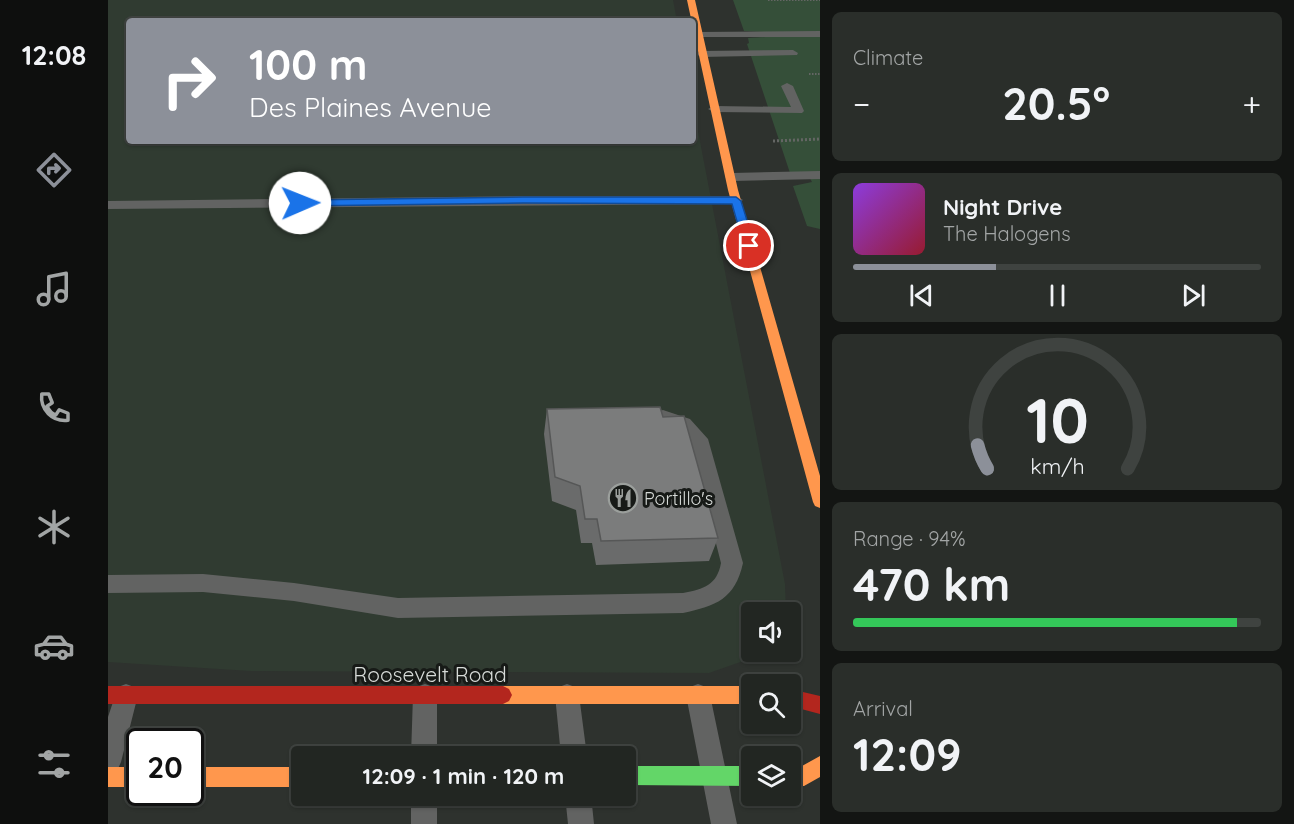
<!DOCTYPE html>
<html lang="en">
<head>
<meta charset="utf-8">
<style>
	:root { --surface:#222622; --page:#2a2e2a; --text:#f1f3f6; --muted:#a2a5a5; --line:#3f4340; --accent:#8c9099 }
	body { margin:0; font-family:Quicksand,sans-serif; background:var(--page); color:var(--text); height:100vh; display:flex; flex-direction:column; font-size:22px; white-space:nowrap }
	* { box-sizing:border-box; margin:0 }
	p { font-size:20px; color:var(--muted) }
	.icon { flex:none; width:33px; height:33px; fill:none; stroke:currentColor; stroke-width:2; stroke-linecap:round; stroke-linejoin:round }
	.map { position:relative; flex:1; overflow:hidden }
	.side { display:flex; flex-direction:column; gap:12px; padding:12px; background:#131513; width:474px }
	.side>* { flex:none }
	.hud { position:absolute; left:18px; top:18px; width:570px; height:126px; border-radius:6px; box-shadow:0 2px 4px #0004,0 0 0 2px var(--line); background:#8c9099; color:#fff; overflow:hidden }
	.fabs { position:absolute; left:633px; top:602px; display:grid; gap:12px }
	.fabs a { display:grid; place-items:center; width:60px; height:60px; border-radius:6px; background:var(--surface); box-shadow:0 2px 4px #0004,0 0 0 2px var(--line); font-size:30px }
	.speed { position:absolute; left:18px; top:728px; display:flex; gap:12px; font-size:30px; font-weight:700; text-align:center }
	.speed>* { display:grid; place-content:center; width:78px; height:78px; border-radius:50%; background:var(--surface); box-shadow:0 2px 4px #0004,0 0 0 2px var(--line); line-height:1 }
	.speed .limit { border:3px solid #111; border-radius:9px; background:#fff; color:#111 }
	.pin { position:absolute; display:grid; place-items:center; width:51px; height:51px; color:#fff; margin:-26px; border:3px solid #fff; border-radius:50%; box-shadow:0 2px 6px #0007 }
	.me { position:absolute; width:66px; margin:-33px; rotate:89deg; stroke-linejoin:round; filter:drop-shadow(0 0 4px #0008) }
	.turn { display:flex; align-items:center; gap:21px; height:126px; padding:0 24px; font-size:27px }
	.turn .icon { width:78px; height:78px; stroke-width:2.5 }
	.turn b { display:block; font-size:42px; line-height:51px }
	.big { font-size:45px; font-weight:800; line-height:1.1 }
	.side .card { flex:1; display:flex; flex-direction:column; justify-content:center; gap:9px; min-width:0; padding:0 21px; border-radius:9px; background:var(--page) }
	.side .dial { align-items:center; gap:0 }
	.dial svg { height:156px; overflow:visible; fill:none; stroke:var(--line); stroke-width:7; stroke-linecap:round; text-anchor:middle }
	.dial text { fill:var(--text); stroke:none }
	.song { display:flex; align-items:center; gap:18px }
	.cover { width:72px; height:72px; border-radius:9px; background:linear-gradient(135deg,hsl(270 70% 55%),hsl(350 70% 35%)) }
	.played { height:6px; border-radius:3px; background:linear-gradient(90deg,var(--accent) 35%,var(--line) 35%) }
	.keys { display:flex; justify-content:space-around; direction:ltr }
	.heat { display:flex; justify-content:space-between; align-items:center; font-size:33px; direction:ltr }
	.charge { height:9px; border-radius:4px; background:linear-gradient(90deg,#34c759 94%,var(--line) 0) }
	.trip { position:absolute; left:183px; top:746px; width:345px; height:60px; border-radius:6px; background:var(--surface); box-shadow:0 2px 4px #0004,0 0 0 2px var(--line); font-weight:800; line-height:60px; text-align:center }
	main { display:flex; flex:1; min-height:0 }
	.tabs { display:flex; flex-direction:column; width:108px; justify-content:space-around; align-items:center; background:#0e0f0e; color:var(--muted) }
	.tabs .icon { width:42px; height:42px }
	.tabs .current { color:var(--accent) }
	.tabs b { font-size:27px; color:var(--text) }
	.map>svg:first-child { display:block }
</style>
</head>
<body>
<main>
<nav class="tabs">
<b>12:08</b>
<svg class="icon current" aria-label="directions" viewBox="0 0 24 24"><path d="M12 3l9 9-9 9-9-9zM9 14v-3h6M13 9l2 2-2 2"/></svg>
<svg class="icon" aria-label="music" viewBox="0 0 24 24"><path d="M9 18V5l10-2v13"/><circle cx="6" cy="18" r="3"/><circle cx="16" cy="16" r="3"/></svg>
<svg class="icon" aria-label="phone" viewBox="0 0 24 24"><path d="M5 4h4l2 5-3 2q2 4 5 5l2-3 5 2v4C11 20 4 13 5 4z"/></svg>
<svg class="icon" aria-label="climate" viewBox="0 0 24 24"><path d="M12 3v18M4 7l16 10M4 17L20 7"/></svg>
<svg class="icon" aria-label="car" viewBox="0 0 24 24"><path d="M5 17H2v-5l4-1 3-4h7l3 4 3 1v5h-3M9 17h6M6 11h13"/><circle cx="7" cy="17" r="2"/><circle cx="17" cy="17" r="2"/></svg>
<svg class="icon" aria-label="filters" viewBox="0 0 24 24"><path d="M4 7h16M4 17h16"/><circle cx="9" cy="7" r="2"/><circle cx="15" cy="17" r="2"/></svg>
</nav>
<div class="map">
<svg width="712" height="824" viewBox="0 0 712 824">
	<rect width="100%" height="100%" fill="#2e322e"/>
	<!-- built -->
	<path fill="#303b31" d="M0,0H565L569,21H21V141H585V105L677,584L678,612H644V651H652L641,659L601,673L143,671L0,662Z"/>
	<!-- green -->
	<path fill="#354f39" d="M625,0H712V229L699,226L685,186L704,182L699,173H682L639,44L641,43L640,38L658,37L655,32L636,31Z"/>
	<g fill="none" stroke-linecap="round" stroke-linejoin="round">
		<!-- path-far1 -->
		<path stroke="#646664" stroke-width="2" stroke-dasharray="1.5 1.5" stroke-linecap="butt" d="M660,0H712
			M701,74H712"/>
		<!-- path -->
		<path stroke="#646664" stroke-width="3" stroke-dasharray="2 2" stroke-linecap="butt" d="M665,141L712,139"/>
		<!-- lane -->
		<path fill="#626362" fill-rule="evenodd" d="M712,31V37H585V33L589,32Z
			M685,50L690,53L689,55L593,57L588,54L593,51Z
			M679,83L685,86L696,111L694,113L606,112L600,109L606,106L683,107L673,86Z
			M712,171V179L624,181L617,177L624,173Z
			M415,196H628L635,200L628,204L0,209V201Z
			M555,410L582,419L600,439L635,563C627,599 608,606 575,613L290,618L186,601L95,592L0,593V575L95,574L186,583L290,598L575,593C596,589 609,585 613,563L582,441L569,429L549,422L546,417L549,412Z
			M18,684L26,687L30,695L13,762L9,771L0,775V717L10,687Z
			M317,684L325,687L329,695V756H303L305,695L309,687Z
			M459,684L467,687L471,695L479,756H453L447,695L451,687Z
			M590,684L598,687L602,695L629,824H603L578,695L582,687Z
			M303,795H329V824H303Z
			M457,795H483L486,824H460Z"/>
		<!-- fast -->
		<path fill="#63d668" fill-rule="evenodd" d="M644,766V786L518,785V766Z"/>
		<!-- slow -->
		<path fill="#ff974d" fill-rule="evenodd" d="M579,0H587L630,190L712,476V508L707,506L705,502L620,190Z
			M395,686H644V704H395L389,701L386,695L389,689Z
			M712,756V777L696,786H682V766H694Z
			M0,767H32V787H0Z
			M82,767H194V787H82Z"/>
		<!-- jam -->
		<path fill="#b3261e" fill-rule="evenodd" d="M0,686H395L401,689L404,695L401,701L395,704H0Z
			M682,689L712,696V714L682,706Z"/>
	</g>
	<!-- wall -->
	<path fill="#6a6b6b" d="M439,409L555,417L610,538L601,561L488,565L484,543H473L468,510L444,501L436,434Z"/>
	<!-- building -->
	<path fill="#7b7c7c" stroke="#565757" stroke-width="1.5" d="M552,407L555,417L576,416L610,538L493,541L489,519H477L472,486L447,477L439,409Z"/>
	<!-- route -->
	<path fill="#1a73e8" stroke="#114b97" stroke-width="1.5" d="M415,197H628L633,201L647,246L641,250L636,246L624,204L415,203L192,206L187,203L192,200Z"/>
	<!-- icons -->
	<defs>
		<g id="restaurant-ring" transform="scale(1.5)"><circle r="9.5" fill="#171a17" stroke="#9b9f9c" stroke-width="1.5"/><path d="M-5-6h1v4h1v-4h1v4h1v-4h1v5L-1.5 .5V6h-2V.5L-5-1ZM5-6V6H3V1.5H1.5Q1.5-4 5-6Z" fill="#9b9f9c"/></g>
	</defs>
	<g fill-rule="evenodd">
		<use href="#restaurant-ring" x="515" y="498"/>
	</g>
	<g text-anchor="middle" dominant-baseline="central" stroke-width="6" stroke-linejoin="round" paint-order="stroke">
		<!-- poi labels -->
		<g font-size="18" fill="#d6dad7" stroke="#171a17" text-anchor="start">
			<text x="536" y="498">Portillo's</text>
		</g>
		<!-- near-street labels -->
		<g font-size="21" fill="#d6dad7" stroke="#171a17">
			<text x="322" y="674">Roosevelt Road</text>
		</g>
	</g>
</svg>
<div class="fabs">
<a><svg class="icon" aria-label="sound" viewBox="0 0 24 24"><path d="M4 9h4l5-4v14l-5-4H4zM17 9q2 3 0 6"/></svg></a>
<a><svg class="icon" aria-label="search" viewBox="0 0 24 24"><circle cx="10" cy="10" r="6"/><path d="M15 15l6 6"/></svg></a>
<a><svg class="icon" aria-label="layers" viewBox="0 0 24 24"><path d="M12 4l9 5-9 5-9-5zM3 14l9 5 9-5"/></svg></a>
</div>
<div class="speed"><div class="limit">20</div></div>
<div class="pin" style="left:641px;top:246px;background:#d93025"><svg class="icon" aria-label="arrive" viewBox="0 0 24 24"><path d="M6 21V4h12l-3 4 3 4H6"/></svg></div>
<svg class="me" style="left:192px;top:203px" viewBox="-20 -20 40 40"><circle r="19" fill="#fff"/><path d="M0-13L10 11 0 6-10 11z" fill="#1a73e8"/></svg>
<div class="trip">12:09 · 1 min · 120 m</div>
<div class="hud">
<div class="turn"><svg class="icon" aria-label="right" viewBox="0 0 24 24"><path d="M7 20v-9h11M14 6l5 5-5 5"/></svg><div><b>100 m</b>Des Plaines Avenue</div></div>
</div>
</div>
<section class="side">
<div class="card"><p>Climate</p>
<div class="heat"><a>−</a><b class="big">20.5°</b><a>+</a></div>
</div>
<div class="card">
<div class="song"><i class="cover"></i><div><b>Night Drive</b><p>The Halogens</p></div></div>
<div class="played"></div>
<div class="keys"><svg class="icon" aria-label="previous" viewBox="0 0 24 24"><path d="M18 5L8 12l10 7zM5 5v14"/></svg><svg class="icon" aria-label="pause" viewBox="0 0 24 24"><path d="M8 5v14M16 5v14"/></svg><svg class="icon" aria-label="next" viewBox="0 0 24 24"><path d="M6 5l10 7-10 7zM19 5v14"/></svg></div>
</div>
<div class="card dial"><svg viewBox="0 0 100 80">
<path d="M14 69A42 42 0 1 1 86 69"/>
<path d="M14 69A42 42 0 0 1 9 57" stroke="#8c9099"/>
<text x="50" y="56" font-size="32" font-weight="700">10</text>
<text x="50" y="72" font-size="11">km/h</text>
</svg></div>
<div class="card"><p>Range · 94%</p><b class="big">470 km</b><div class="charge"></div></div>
<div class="card"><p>Arrival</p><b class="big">12:09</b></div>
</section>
</main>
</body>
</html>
